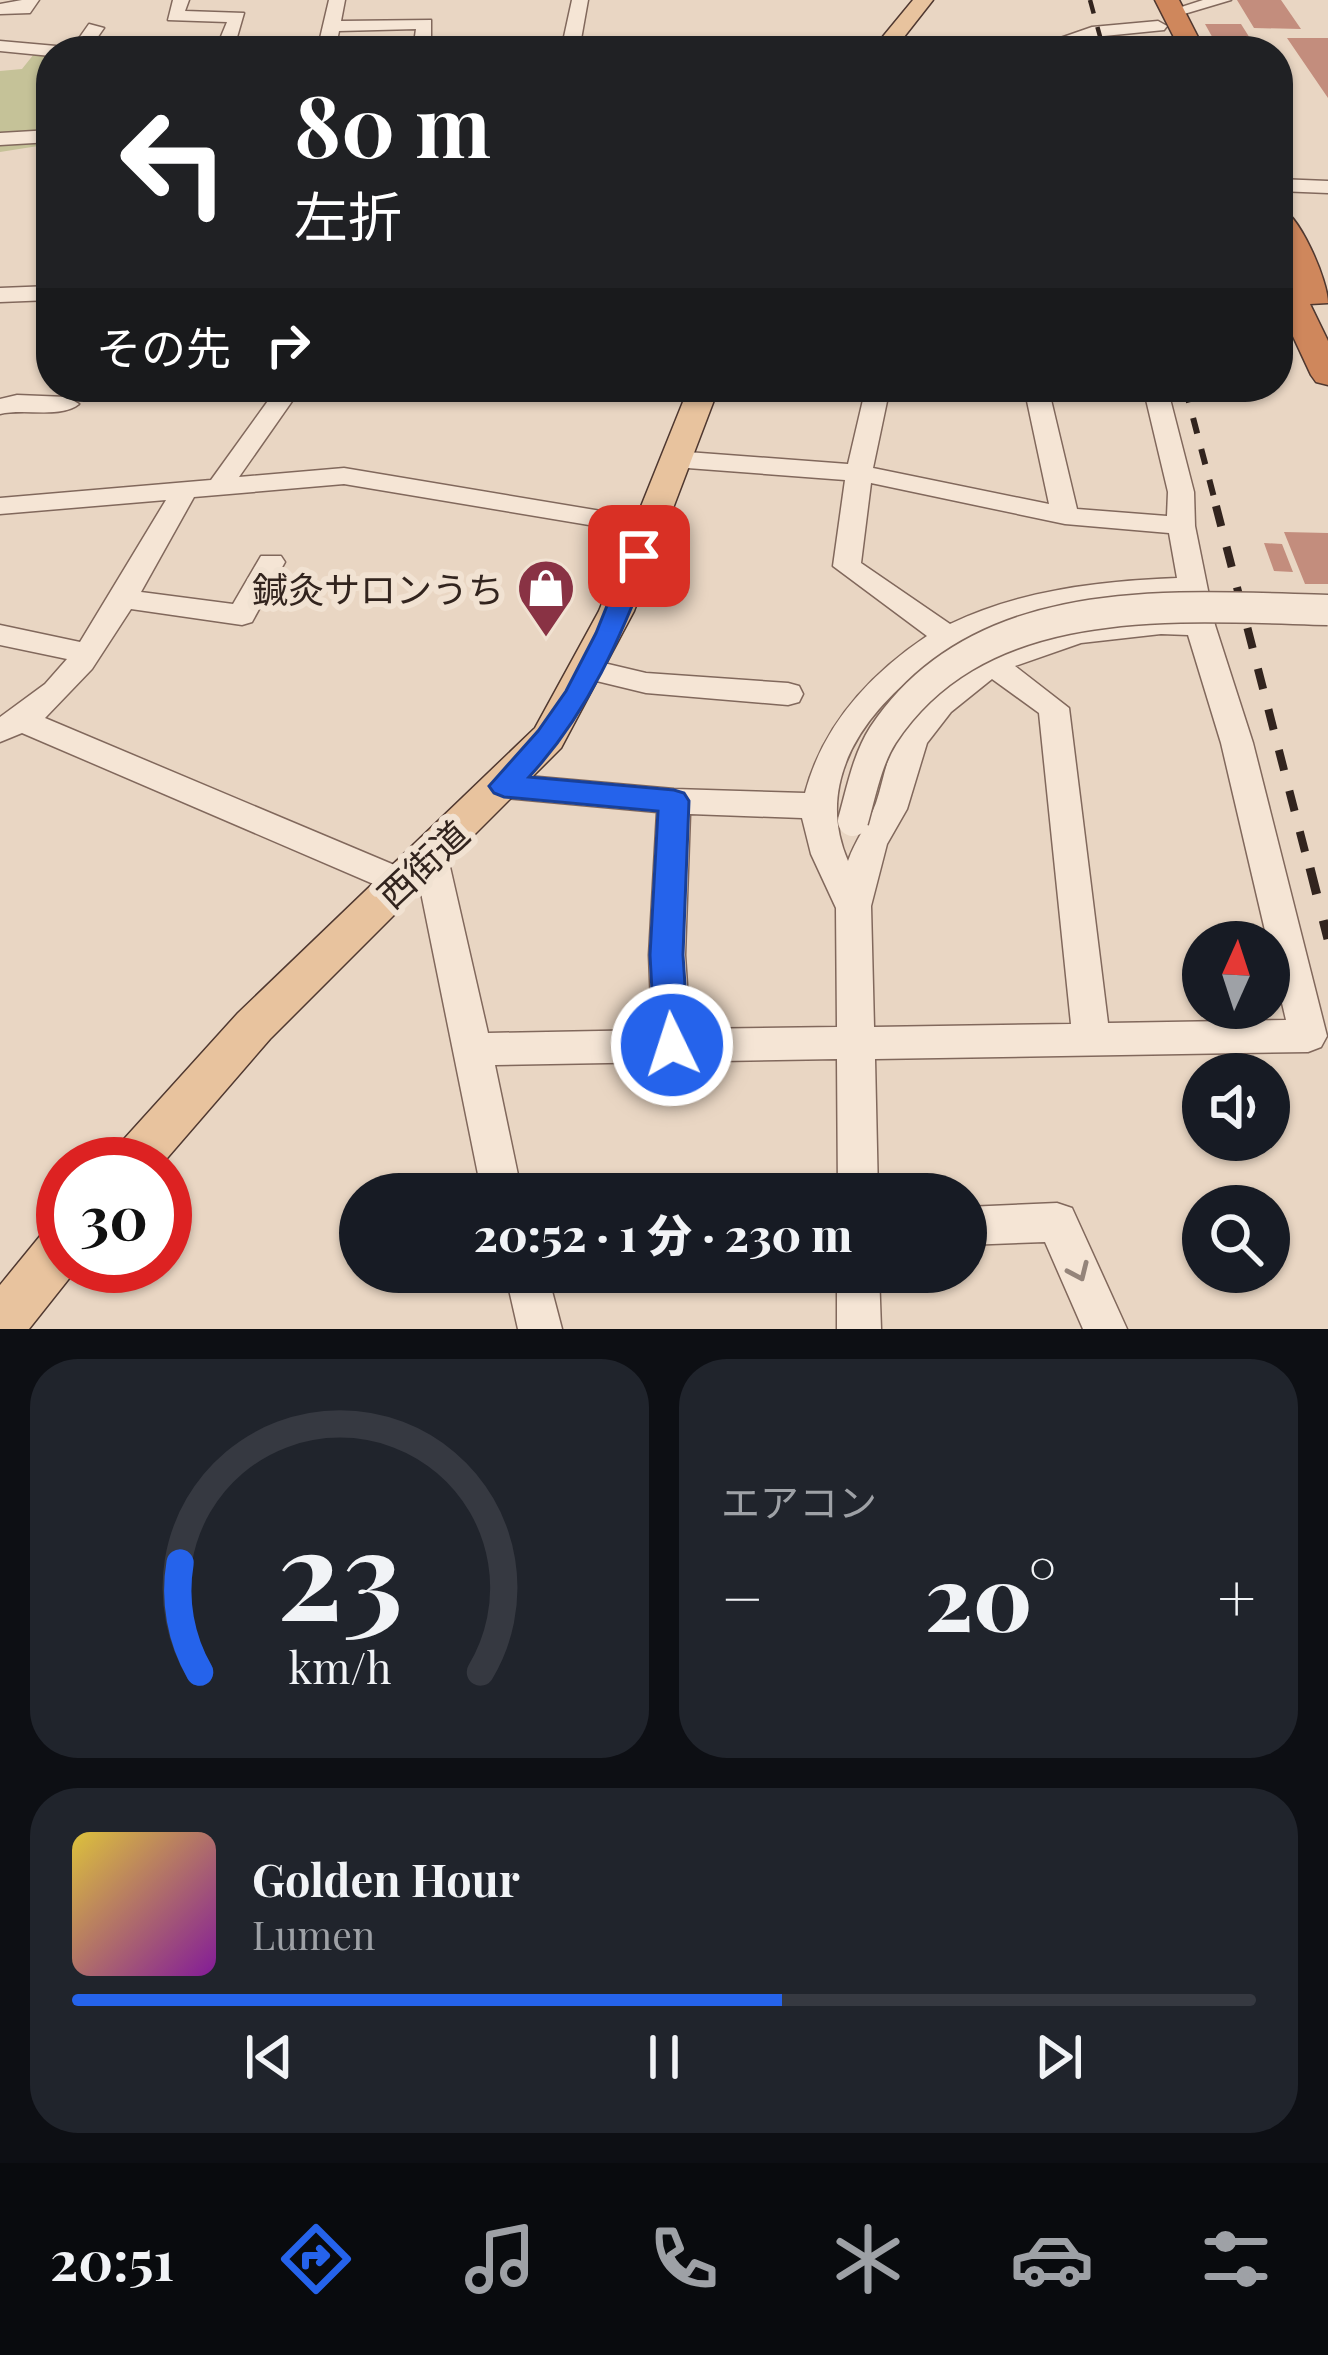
<!DOCTYPE html>
<html lang="ja">
<head>
<meta charset="utf-8">
<style>
	:root { --surface:#171b24; --page:#20242c; --text:#f1f3f6; --muted:#9ea1a6; --line:#363941; --accent:#2563eb }
	body { margin:0; font-family:"Playfair Display","Noto Sans JP",serif; background:var(--page); color:var(--text); height:100vh; display:flex; flex-direction:column; font-size:45px; white-space:nowrap }
	* { box-sizing:border-box; margin:0 }
	p { font-size:39px; color:var(--muted) }
	.icon { flex:none; width:66px; height:66px; fill:none; stroke:currentColor; stroke-width:2; stroke-linecap:round; stroke-linejoin:round }
	.map { position:relative; height:1329px; overflow:hidden }
	.sheet { display:flex; flex-direction:column; gap:30px; padding:30px; background:#0d0f14; flex:1 }
	.sheet>* { flex:none }
	.guide { position:absolute; left:36px; top:36px; width:1257px; height:366px; border-radius:48px; box-shadow:0 3px 9px #0004; background:#202124; color:#fff; overflow:hidden }
	.needle { width:78px; rotate:3deg }
	.controls { position:absolute; left:1182px; top:921px; display:grid; gap:24px }
	.controls a { display:grid; place-items:center; width:108px; height:108px; border-radius:50%; background:var(--surface); box-shadow:0 3px 9px #0004; font-size:60px }
	.speed { position:absolute; left:36px; top:1137px; display:flex; gap:24px; font-size:60px; font-weight:700; text-align:center }
	.speed>* { display:grid; place-content:center; width:156px; height:156px; border-radius:50%; background:var(--surface); box-shadow:0 3px 9px #0004; line-height:1 }
	.speed .limit { border:18px solid #d22; background:#fff; color:#111 }
	.pin { position:absolute; display:grid; place-items:center; width:102px; height:102px; color:#fff; margin:-51px; border-radius:24px; box-shadow:0 6px 18px #0006 }
	.me { position:absolute; width:132px; margin:-66px; rotate:356deg; stroke-linejoin:round; filter:drop-shadow(0 0 9px #0008) }
	.turn { display:flex; align-items:center; gap:42px; height:252px; padding:0 60px; font-size:54px }
	.turn .icon { width:156px; height:156px; stroke-width:2.5 }
	.turn b { display:block; font-size:84px; line-height:102px }
	.then { display:flex; align-items:center; height:114px; padding:0 60px; background:#0003; gap:24px; font-size:45px }
	.big { font-size:90px; font-weight:800; line-height:1.1 }
	.sheet .widget { flex:1; display:flex; flex-direction:column; justify-content:center; gap:18px; min-width:0; padding:0 42px; border-radius:48px; background:var(--page) }
	.sheet .dial { align-items:center; gap:0 }
	.dial svg { height:312px; overflow:visible; fill:none; stroke:var(--line); stroke-width:7; stroke-linecap:round; text-anchor:middle }
	.dial text { fill:var(--text); stroke:none }
	.song { display:flex; align-items:center; gap:36px }
	.cover { width:144px; height:144px; border-radius:18px; background:linear-gradient(135deg,hsl(50 70% 55%),hsl(290 70% 35%)) }
	.played { height:12px; border-radius:6px; background:linear-gradient(90deg,var(--accent) 60%,var(--line) 60%) }
	.keys { display:flex; justify-content:space-around; direction:ltr }
	.heat { display:flex; justify-content:space-between; align-items:center; font-size:66px; direction:ltr }
	.sheet .tiles { flex:1; display:grid; gap:30px; grid-template-columns:1fr 1fr }
	.widget:last-child { grid-column:span 2 }
	.trip { position:absolute; left:339px; top:1173px; width:648px; height:120px; border-radius:60px; background:var(--surface); box-shadow:0 3px 9px #0004; font-weight:800; line-height:120px; text-align:center }
	.dock { display:flex; height:192px; justify-content:space-around; align-items:center; background:#090b0e; color:var(--muted) }
	.dock .icon { width:84px; height:84px }
	.dock .active { color:var(--accent) }
	.dock b { font-size:54px; color:var(--text) }
	.map>svg:first-child { display:block }
</style>
</head>
<body>
<div class="map">
<svg width="1328" height="1329" viewBox="0 0 1328 1329">
	<rect width="100%" height="100%" fill="#e9d6c3"/>
	<!-- green -->
	<path fill="#c5c298" d="M34,54H51V144L0,152V71L22,69Z"/>
	<!-- building -->
	<path fill="#c38d7d" d="M1237,0H1281L1301,29L1254,28Z
		M1205,24H1241L1253,43L1215,42Z
		M1287,38H1328V98Z
		M1284,532L1328,533V584H1305Z
		M1264,543L1282,544L1293,572L1274,571Z"/>
	<g fill="none" stroke-linecap="round" stroke-linejoin="round">
		<!-- minor casing -->
		<g stroke="#81685c" stroke-width="3">
			<path id="minor" d="M22,0H39L30,13L0,14V4Z
				M173,0H189L185,11L244,13L233,51H215L227,22L168,20Z
				M329,0H345L341,21L431,20V51H413L416,29L339,31L335,51H317Z
				M572,0H588L580,45L883,44L892,49L523,51L532,46H562Z
				M1203,0H1231L1174,17L1166,12Z
				M1158,21L1167,26L1164,30L1094,37L1050,51H1023L1092,27Z
				M89,24L104,28L88,51H70Z
				M0,41L56,46L65,51H51V56L0,51Z
				M51,130V142L0,145V133Z
				M1278,179L1328,181V193L1278,191Z
				M51,286V300L0,302V288Z
				M278,387H302L239,477L344,468L649,519L663,527L649,535L344,484L194,497L141,592L233,604L261,556H281L285,562L252,622L242,625L131,609L92,669L45,718L411,872L416,882L411,892L399,895L22,733L0,742V717L45,684L67,659L0,645V625L80,642L166,500L0,514V498L211,480Z
				M866,387H890L873,468L1049,504L1024,387H1048L1077,509L1167,516L1168,492L1143,387H1167L1194,492L1195,526L1215,625L1253,743L1327,1036L1321,1047L1308,1052L875,1059L878,1194H838L837,1059L495,1065L522,1194H482L414,858L419,849L431,845L443,849L448,858L488,1033L652,1030L649,955L657,812L504,798L493,794L488,786L493,778L504,774L674,789L805,793C823,725 869,675 927,636L833,566L845,480L674,467L661,459L674,451L848,464ZM871,483L1065,524L1169,533L1177,578C1099,581 1021,590 950,624L861,563ZM1180,596L1184,615C1078,615 950,641 896,742C885,762 883,783 876,803C869,823 855,840 848,861C798,746 928,646 1025,616C1075,601 1129,598 1180,596ZM1161,634L1188,635L1221,743L1286,1020L1108,1023L1069,708L1015,666L1081,643ZM992,679L1039,713L1071,1024L874,1027L871,906L887,844L907,809L927,743L951,712ZM690,814L802,818L811,854L836,908L837,1027L690,1029L685,955Z
				M17,395L67,397L79,404C61,419 24,408 0,414V399Z
				M591,660L646,673L788,683L799,686L803,694L799,702L788,705L646,693L580,677L576,670L580,663Z
				M1057,1203L1072,1208L1127,1329H1083L1045,1242L966,1245V1207Z
				M505,1272H547L562,1329H518Z
				M837,1272H879L881,1329H837Z"/>
		</g>
		<!-- major casing -->
		<g stroke="#4f3830" stroke-width="3">
			<path id="major" d="M913,0H933L893,51H871Z
				M689,387H719L634,611L561,748L270,1039L162,1164H108L115,1149L238,1013L535,728L599,611Z
				M63,1223V1266H79L29,1329H0V1285L45,1230Z"/>
		</g>
		<!-- highway casing -->
		<g stroke="#4f3830" stroke-width="3">
			<path id="highway" d="M1155,0H1179L1205,51H1181Z
				M1278,207C1299,212 1328,281 1328,303L1310,304L1328,341V385L1316,382L1311,375L1278,304V262L1286,264L1278,247Z"/>
		</g>
		<!-- minor -->
		<use href="#minor" fill="#f5e5d5" fill-rule="evenodd"/>
		<!-- major -->
		<use href="#major" fill="#e8c39e" fill-rule="evenodd"/>
		<!-- highway -->
		<use href="#highway" fill="#cf875c" fill-rule="evenodd"/>
		<!-- rail-far3 -->
		<path stroke="#32241e" stroke-width="4.5" stroke-dasharray="14 14" stroke-linecap="butt" d="M1090,0L1104,51"/>
		<!-- rail-far2 -->
		<path stroke="#32241e" stroke-width="6" stroke-dasharray="16 16" stroke-linecap="butt" d="M1185,387L1217,509"/>
		<!-- rail-far1 -->
		<path stroke="#32241e" stroke-width="8" stroke-dasharray="21 21" stroke-linecap="butt" d="M1216,506L1310,871"/>
		<!-- rail -->
		<path stroke="#32241e" stroke-width="9" stroke-dasharray="27 27" stroke-linecap="butt" d="M1310,868L1328,939"/>
		<!-- minor-bridge casing -->
		<g stroke="#81685c" stroke-width="33" stroke-linecap="butt">
			<path id="minor-bridge" d="M853,821C861,793 867,760 883,735C980,588 1174,606 1328,610"/>
		</g>
		<!-- minor-bridge -->
		<use href="#minor-bridge" stroke="#f5e5d5" stroke-width="30"/>
	</g>
	<!-- one-way arrows -->
	<defs><path id="oneway-chevron" d="M-2-3.5L2.5 0L-2 3.5" fill="none" stroke-width="1.6" stroke-linecap="round" stroke-linejoin="round" transform="scale(3)"/></defs>
	<use stroke="#94847a" href="#oneway-chevron" transform="translate(1079 1272) rotate(66)"/>
	<!-- route -->
	<path fill="#2563eb" stroke="#184099" stroke-width="3" d="M639,548L652,556C621,637 589,712 529,777L674,790L684,793L689,801L683,955L689,1045L684,1056L672,1060L660,1056L655,1045L650,955L658,811L504,797L494,793L489,786L538,731L566,691L596,633L627,556Z"/>
	<!-- icons -->
	<defs>
		<g id="shop-pin" transform="scale(3)"><path d="M0 17L-7.5 6A9.5 9.5 0 1 1 7.5 6Z" fill="#893244" stroke="#f1e2d2"/><path d="M-5-2.5h2.3a2.7 3.5 0 0 1 5.4 0H5L5.5 6h-11ZM-1.5-2.5h3a1.5 2.3 0 0 0-3 0Z" fill="#fff"/></g>
	</defs>
	<g fill-rule="evenodd">
		<use href="#shop-pin" x="546" y="588"/>
	</g>
	<g text-anchor="middle" dominant-baseline="central" stroke-width="12" stroke-linejoin="round" paint-order="stroke">
		<!-- poi labels -->
		<g font-size="36" fill="#32241e" stroke="#f1e2d2" text-anchor="end">
			<text x="504" y="588">鍼灸サロンうち</text>
		</g>
		<!-- street labels -->
		<g font-size="36" fill="#32241e" stroke="#f1e2d2">
			<text transform="translate(422 863) rotate(-43)">西街道</text>
		</g>
	</g>
</svg>
<div class="controls">
<a><svg class="needle" viewBox="-14 -14 28 28"><path d="M0-13l5 13h-10z" fill="#e53935"/><path d="M0 13l5-13h-10z" fill="#9ea1a6"/></svg></a>
<a><svg class="icon" aria-label="sound" viewBox="0 0 24 24"><path d="M4 9h4l5-4v14l-5-4H4zM17 9q2 3 0 6"/></svg></a>
<a><svg class="icon" aria-label="search" viewBox="0 0 24 24"><circle cx="10" cy="10" r="6"/><path d="M15 15l6 6"/></svg></a>
</div>
<div class="speed"><div class="limit">30</div></div>
<div class="pin" style="left:639px;top:556px;background:#d93025"><svg class="icon" aria-label="arrive" viewBox="0 0 24 24"><path d="M6 21V4h12l-3 4 3 4H6"/></svg></div>
<svg class="me" style="left:672px;top:1045px" viewBox="-20 -20 40 40"><circle r="17" fill="#2563eb" stroke="#fff" stroke-width="3"/><path d="M0-11L8 9 0 5-8 9z" fill="#fff"/></svg>
<div class="trip">20:52 · 1 分 · 230 m</div>
<div class="guide">
<div class="turn"><svg class="icon" aria-label="left" viewBox="0 0 24 24"><path d="M17 20v-9H6M10 6l-5 5 5 5"/></svg><div><b>80 m</b>左折</div></div>
<div class="then">その先<svg class="icon" aria-label="right" viewBox="0 0 24 24"><path d="M7 20v-9h11M14 6l5 5-5 5"/></svg></div>
</div>
</div>
<section class="sheet">
<div class="tiles">
<div class="widget dial"><svg viewBox="0 0 100 80">
<path d="M14 69A42 42 0 1 1 86 69"/>
<path d="M14 69A42 42 0 0 1 9 41" stroke="#2563eb"/>
<text x="50" y="56" font-size="32" font-weight="700">23</text>
<text x="50" y="72" font-size="11">km/h</text>
</svg></div>
<div class="widget"><p>エアコン</p>
<div class="heat"><a>−</a><b class="big">20°</b><a>+</a></div>
</div>
<div class="widget">
<div class="song"><i class="cover"></i><div><b>Golden Hour</b><p>Lumen</p></div></div>
<div class="played"></div>
<div class="keys"><svg class="icon" aria-label="previous" viewBox="0 0 24 24"><path d="M18 5L8 12l10 7zM5 5v14"/></svg><svg class="icon" aria-label="pause" viewBox="0 0 24 24"><path d="M8 5v14M16 5v14"/></svg><svg class="icon" aria-label="next" viewBox="0 0 24 24"><path d="M6 5l10 7-10 7zM19 5v14"/></svg></div>
</div>
</div>
</section>
<nav class="dock">
<b>20:51</b>
<svg class="icon active" aria-label="directions" viewBox="0 0 24 24"><path d="M12 3l9 9-9 9-9-9zM9 14v-3h6M13 9l2 2-2 2"/></svg>
<svg class="icon" aria-label="music" viewBox="0 0 24 24"><path d="M9 18V5l10-2v13"/><circle cx="6" cy="18" r="3"/><circle cx="16" cy="16" r="3"/></svg>
<svg class="icon" aria-label="phone" viewBox="0 0 24 24"><path d="M5 4h4l2 5-3 2q2 4 5 5l2-3 5 2v4C11 20 4 13 5 4z"/></svg>
<svg class="icon" aria-label="climate" viewBox="0 0 24 24"><path d="M12 3v18M4 7l16 10M4 17L20 7"/></svg>
<svg class="icon" aria-label="car" viewBox="0 0 24 24"><path d="M5 17H2v-5l4-1 3-4h7l3 4 3 1v5h-3M9 17h6M6 11h13"/><circle cx="7" cy="17" r="2"/><circle cx="17" cy="17" r="2"/></svg>
<svg class="icon" aria-label="filters" viewBox="0 0 24 24"><path d="M4 7h16M4 17h16"/><circle cx="9" cy="7" r="2"/><circle cx="15" cy="17" r="2"/></svg>
</nav>
</body>
</html>
